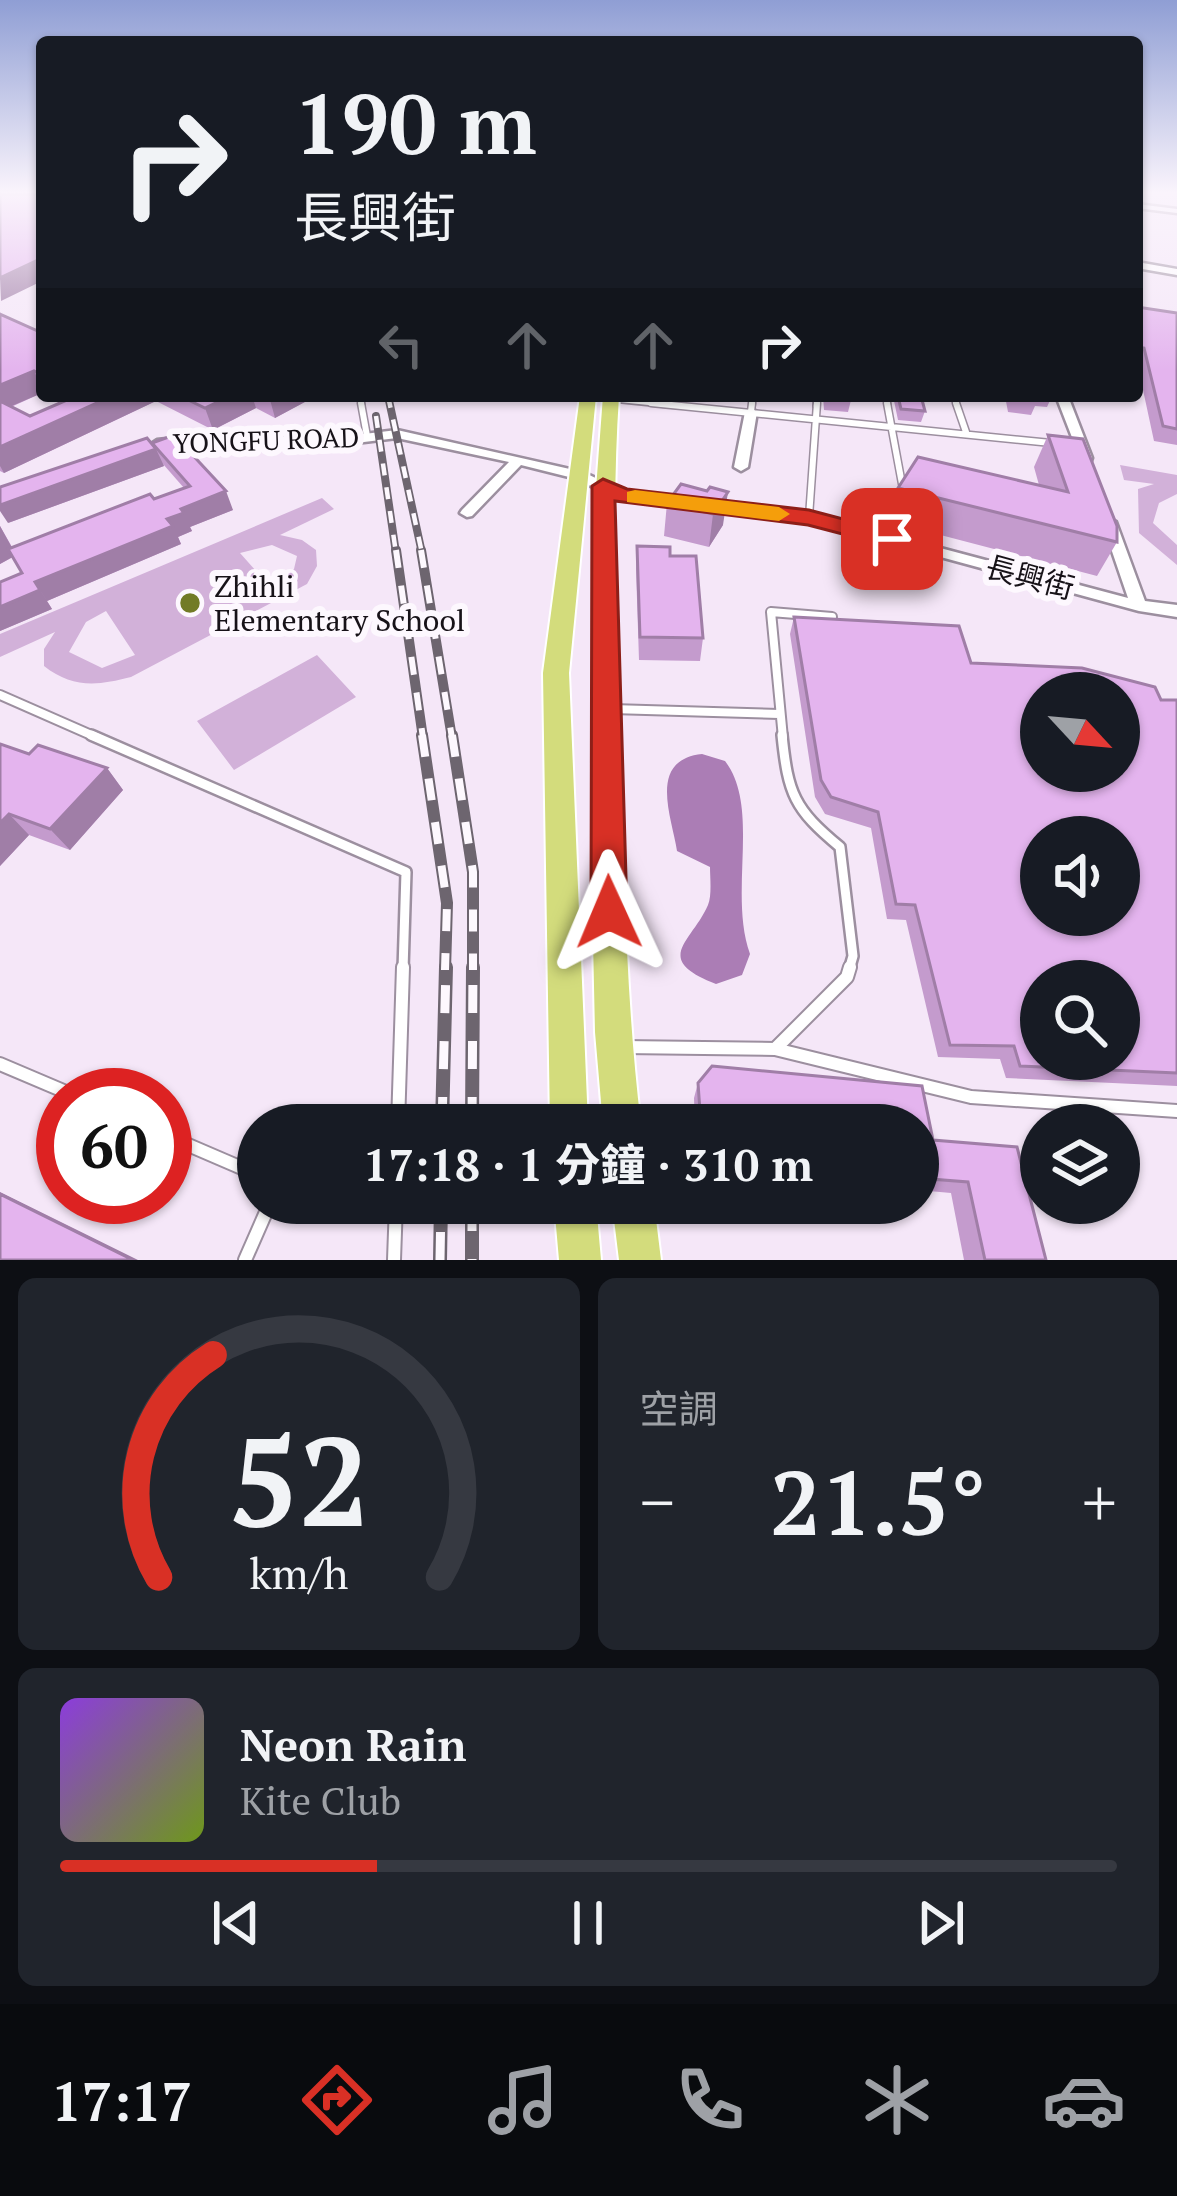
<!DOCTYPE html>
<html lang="zh-TW">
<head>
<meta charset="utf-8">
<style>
	:root { --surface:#171b24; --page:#20242c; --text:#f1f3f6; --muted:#9ea1a6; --line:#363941; --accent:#d93025 }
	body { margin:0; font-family:"PT Serif","Noto Sans TC",serif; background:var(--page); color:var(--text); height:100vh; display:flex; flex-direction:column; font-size:45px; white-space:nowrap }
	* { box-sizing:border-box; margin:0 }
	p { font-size:39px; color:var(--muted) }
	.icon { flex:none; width:66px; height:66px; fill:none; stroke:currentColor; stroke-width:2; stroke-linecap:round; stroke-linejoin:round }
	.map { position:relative; height:1260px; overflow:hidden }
	.panel { display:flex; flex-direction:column; gap:18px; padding:18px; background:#0d0f14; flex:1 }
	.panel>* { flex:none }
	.hud { position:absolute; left:36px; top:36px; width:1107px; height:366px; border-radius:12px; box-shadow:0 3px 9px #0004; background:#171b24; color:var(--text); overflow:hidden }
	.needle { width:78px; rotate:116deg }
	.buttons { position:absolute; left:1020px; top:672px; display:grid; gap:24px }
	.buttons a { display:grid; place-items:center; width:120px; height:120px; border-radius:50%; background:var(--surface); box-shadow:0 3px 9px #0004; font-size:60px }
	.speed { position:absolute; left:36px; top:1068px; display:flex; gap:24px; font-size:60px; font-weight:700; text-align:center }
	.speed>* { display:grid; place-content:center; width:156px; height:156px; border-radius:50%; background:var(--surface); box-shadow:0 3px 9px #0004; line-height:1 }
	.speed .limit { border:18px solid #d22; background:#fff; color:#111 }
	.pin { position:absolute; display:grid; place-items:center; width:102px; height:102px; color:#fff; margin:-51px; border-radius:24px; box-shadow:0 6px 18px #0006 }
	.me { position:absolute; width:132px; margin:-66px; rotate:359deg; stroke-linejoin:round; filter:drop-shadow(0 0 9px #0008) }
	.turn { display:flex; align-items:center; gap:42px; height:252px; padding:0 60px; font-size:54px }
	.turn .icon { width:156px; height:156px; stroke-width:2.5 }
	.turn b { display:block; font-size:84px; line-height:102px }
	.lanes { display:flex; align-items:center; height:114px; padding:0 60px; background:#0003; justify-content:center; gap:60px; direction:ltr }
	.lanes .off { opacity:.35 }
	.big { font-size:90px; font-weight:700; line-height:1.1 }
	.panel .tile { flex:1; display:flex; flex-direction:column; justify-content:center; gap:18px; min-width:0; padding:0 42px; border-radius:18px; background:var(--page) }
	.panel .dial { align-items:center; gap:0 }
	.dial svg { height:312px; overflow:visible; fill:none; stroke:var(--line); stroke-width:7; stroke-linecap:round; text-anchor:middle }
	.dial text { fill:var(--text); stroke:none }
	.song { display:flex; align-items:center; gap:36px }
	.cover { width:144px; height:144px; border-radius:18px; background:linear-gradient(135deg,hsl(270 70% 55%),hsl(80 70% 35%)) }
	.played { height:12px; border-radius:6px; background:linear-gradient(90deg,var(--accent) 30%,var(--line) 30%) }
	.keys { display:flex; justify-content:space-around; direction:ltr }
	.heat { display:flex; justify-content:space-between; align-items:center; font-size:66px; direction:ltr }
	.panel .tiles { flex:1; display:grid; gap:18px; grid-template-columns:1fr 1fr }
	.tile:last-child { grid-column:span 2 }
	.trip { position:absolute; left:237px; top:1104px; width:702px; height:120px; border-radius:60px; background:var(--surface); box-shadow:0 3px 9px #0004; font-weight:700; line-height:120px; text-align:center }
	.menu { display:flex; height:192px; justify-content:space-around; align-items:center; background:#090b0e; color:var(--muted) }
	.menu .icon { width:84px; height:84px }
	.menu .active { color:var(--accent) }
	.menu b { font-size:54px; color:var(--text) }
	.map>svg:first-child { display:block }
</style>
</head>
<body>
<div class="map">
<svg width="1177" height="1260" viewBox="0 0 1177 1260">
	<rect width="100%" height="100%" fill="#f5e7f8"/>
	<!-- green -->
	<path fill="#d2b1d9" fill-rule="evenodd" d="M1120,465L1177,475V494L1159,503L1153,523L1177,545V565L1139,533L1138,489L1154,484L1124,480Z
		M322,498L334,509L280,535L302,540L316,550L317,566L307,584L131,677C97,686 72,688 44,666V649L55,632L0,657V634ZM272,545L297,556L294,569L273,590L240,553ZM106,611L135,655L102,668L69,652L86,622Z
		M317,655L356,697L234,770L197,721Z"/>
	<!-- water -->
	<path fill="#ab7db5" d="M702,754L725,761C761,808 728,893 750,954L742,975L716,984C651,959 692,942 708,905C712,895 710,878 710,867L677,851C672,817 647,760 702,754Z"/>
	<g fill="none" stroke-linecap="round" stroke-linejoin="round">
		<!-- lane-far4 casing -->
		<g stroke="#9c8f9f" stroke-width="8">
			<path id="lane-far4" d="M360,396L362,406
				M886,396L888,406
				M954,396L957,406
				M612,399L681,406
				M752,406L753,396
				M816,406L817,396"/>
		</g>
		<!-- lane-far3 casing -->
		<g stroke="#9c8f9f" stroke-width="9">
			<path id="lane-far3" d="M361,403L367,436
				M651,403L1051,443
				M887,403L902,484
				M956,403L966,432
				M751,412L752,403
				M809,517L817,403"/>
		</g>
		<!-- lane-far2 casing -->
		<g stroke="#9c8f9f" stroke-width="12">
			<path id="lane-far2" d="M0,695L98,738
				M612,709L779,714
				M783,738L771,612L832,617"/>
		</g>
		<!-- lane-far1 casing -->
		<g stroke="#9c8f9f" stroke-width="14">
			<path id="lane-far1" d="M91,735L406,872L403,970
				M782,735C788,794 794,809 840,847L853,956L849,970"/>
		</g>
		<!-- lane casing -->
		<g stroke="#9c8f9f" stroke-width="16">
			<path id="lane" d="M623,1047L775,1049L971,1097L1177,1111
				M776,1048L847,977L850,967
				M0,1064L73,1095
				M398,1125L403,967
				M165,1135L258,1175
				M245,1260L270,1203
				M394,1260L396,1203"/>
		</g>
		<!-- street casing -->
		<g stroke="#9c8f9f" stroke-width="5">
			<path id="street" d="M1137,204L1177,209V213L1137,208Z
				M1137,262L1177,269V275L1137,268Z
				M1056,396H1068L1092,458L1091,461H1081L1080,458Z
				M751,408L757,412L748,467L741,471L734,467L745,412Z
				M397,430L583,472L625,492L809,513L1128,598L1102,522L1109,518L1116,522L1145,601L1177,605V617L1139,611L808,521L622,500L573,478L521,465L472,516L467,517L460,513L462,510L509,462L397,438L331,446L205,443L157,448L151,444L157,440L205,435L331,438Z"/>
		</g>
		<!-- primary casing -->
		<g stroke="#fff" stroke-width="4">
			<path id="primary" d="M580,396H596L569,673L588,1125H550L543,673Z
				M603,396H619C611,515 617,633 621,752C624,877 626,1001 641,1125H603L595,1032L592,892L593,529Z
				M554,1203H596L601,1260H559Z
				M612,1203H654L661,1260H619Z"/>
		</g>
		<!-- lane-far4 -->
		<use href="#lane-far4" stroke="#fff" stroke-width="4.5"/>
		<!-- lane-far3 -->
		<use href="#lane-far3" stroke="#fff" stroke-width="6"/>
		<!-- lane-far2 -->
		<use href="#lane-far2" stroke="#fff" stroke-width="8"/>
		<!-- lane-far1 -->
		<use href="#lane-far1" stroke="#fff" stroke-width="9"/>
		<!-- lane -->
		<use href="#lane" stroke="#fff" stroke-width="12"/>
		<!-- street -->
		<use href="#street" fill="#fff" fill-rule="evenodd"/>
		<!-- primary -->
		<use href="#primary" fill="#d3dc7c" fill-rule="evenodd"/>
		<!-- rail-far3 casing -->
		<g stroke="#6d656f" stroke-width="8">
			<path id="rail-far3" d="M388,396L422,553
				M376,416L396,553"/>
		</g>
		<!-- rail-far2 casing -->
		<g stroke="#6d656f" stroke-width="10">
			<path id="rail-far2" d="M396,550L423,738
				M421,550L452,738"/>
		</g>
		<!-- rail-far1 casing -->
		<g stroke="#6d656f" stroke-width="12">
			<path id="rail-far1" d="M422,735L447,903L445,970
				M452,735L473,872V970"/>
		</g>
		<!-- rail casing -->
		<g stroke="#6d656f" stroke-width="14">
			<path id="rail" d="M442,1125L446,967
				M472,1125L473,967
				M472,1203V1260
				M440,1260L441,1203"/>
		</g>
		<!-- rail-far3 -->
		<use href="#rail-far3" stroke="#fdf8fe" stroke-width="4.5" stroke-dasharray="12" stroke-linecap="butt"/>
		<!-- rail-far2 -->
		<use href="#rail-far2" stroke="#fdf8fe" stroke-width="6" stroke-dasharray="18" stroke-linecap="butt"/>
		<!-- rail-far1 -->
		<use href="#rail-far1" stroke="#fdf8fe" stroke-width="8" stroke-dasharray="22" stroke-linecap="butt"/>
		<!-- rail -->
		<use href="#rail" stroke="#fdf8fe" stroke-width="9" stroke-dasharray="28" stroke-linecap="butt"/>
	</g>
	<!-- wall -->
	<path fill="#c49bcd" d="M1137,307L1177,313V445L1154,441L1137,362Z
		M0,314L42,333V393L11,407L30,416L64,401L52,396H316L275,418L256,408L213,430L156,401L4,473L0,471Z
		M823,396H852L848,412L824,410Z
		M893,396H921L925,411L921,422L898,420Z
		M1005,396H1052L1047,407L1035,406L1031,415L1008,412Z
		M1048,435L1117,542L1097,576L887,521L898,488L1039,485L1034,467Z
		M147,438L233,510L190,527L192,531L178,537L181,544L47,601L52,609L0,631V582L22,573L13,557L0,564V526L12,547L184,488L163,464L164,466L8,523Z
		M707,491L723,525L709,547L664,536L667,503Z
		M637,546L670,556L703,638L700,661L639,660L636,569Z
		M794,617L971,663L1161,700H1177V1086L1006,1078L1000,1059L938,1057L906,920L887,919L871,828L825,814L815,797L790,634Z
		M0,744L29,754L107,768L123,790L70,850L29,835L0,866Z
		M712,1066L922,1086L933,1140L1017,1147L1046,1260H964L951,1193L918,1190V1125H695L694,1098L698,1083Z"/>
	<!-- shaded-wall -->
	<path fill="#a07ea7" d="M42,258V281L1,301L0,278Z
		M34,371L42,387V393L0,411V385Z
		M112,396H154L156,401L4,473L0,466V447Z
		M230,396H252L256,408L213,430L205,408Z
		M269,396H316L275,418Z
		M156,449L164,466L8,523L0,511V505Z
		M226,491L233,510L190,527L192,531L178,537L181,544L47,601L35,582L167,519L181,509Z
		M728,492L723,525L709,547L713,514Z
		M0,526L16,555L0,564Z
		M40,590L52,609L0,631V607Z
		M107,768L123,790L70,850L50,829Z
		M9,814L29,835L0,866V823Z
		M0,1192L138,1260H133L0,1194Z"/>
	<!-- building -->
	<path fill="#e4b4ee" stroke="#a07ea7" stroke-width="3" fill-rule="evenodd" d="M0,194H42V258L0,278Z
		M1137,307L1177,313V429L1163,426L1144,348L1137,347Z
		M0,314L42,333V375L34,371L0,385Z
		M76,396H112L0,447V401L30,416Z
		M180,396H230L205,408Z
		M898,396H921L925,411L901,409Z
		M174,435L226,491L181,509L184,513L167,519L173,526L35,582L40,590L0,607V582L22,573L8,549L150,494L154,499L190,486L152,443Z
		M1048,435L1083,439L1117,526V542L898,488L918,457L1068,492Z
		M147,438L156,449L0,505V487Z
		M681,484L707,491L710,487L728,492L713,514L667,503Z
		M637,546L670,547V556H696L703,638L640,637Z
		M794,617L959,626L971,663L1082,668L1155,687L1161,700H1177V1073L1020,1066L1014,1046L950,1045L915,905L896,904L878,812L831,797L821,780ZM1041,693H1119V771H1041ZM1041,837H1119V915H1041ZM1041,981H1119V1059H1041Z
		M0,744L29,754L38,745L107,768L50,829L9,814L0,823Z
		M712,1066L922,1086L933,1140L1017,1147L1046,1260H985L968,1182L918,1178V1125H701L698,1083Z
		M0,1194L133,1260H0Z"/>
	<!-- sky -->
	<linearGradient id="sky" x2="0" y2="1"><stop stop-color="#8f9ed4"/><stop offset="0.52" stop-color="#faf4fc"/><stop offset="1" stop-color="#faf4fc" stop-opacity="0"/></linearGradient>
	<rect width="1177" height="370" fill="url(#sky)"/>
	<!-- route -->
	<path fill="#d93025" stroke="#8d1f18" stroke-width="3" d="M603,479L627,489L809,510L900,534L904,539L892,547L808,525L615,501L627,912L622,925L609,930L596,925L591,912L592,486Z"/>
	<!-- slow -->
	<path fill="#f59e0b" d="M635,490L779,507L790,514L779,521L627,502V492Z"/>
	<!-- markers -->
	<circle fill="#727b26" stroke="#fdf8fe" stroke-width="4.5" cx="190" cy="603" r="12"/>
	<g text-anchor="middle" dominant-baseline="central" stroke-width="12" stroke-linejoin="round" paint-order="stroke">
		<!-- far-street labels -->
		<g font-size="27" fill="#171218" stroke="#fdf8fe">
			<text transform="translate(266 440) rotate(-2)">YONGFU ROAD</text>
		</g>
		<!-- street labels -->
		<g font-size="30" fill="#171218" stroke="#fdf8fe">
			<text transform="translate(1030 577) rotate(15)">長興街</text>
		</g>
		<!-- poi labels -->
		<g font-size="30" fill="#171218" stroke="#fdf8fe" text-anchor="start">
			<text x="214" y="586">Zhihli<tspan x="214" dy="34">Elementary School</tspan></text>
		</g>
	</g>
</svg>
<div class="buttons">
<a><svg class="needle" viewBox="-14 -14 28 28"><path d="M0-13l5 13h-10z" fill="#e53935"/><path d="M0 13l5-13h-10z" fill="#9ea1a6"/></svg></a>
<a><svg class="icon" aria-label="sound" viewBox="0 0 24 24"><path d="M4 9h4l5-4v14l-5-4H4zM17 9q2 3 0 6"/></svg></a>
<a><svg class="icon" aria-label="search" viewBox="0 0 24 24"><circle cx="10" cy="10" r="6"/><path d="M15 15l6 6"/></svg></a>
<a><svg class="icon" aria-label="layers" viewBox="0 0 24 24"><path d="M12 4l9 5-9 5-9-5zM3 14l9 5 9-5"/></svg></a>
</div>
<div class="speed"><div class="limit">60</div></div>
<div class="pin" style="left:892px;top:539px;background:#d93025"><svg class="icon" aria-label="arrive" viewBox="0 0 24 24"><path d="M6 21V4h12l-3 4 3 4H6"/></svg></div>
<svg class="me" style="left:609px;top:912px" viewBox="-20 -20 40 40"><path d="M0-17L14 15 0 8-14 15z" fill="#d93025" stroke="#fff" stroke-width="4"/></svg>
<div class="trip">17:18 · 1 分鐘 · 310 m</div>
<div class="hud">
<div class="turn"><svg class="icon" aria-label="right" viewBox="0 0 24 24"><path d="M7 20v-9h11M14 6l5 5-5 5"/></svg><div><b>190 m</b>長興街</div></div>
<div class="lanes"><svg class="icon off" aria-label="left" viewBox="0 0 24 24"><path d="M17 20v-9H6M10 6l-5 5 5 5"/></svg><svg class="icon off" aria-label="ahead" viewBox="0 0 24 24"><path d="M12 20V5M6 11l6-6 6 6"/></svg><svg class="icon off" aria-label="ahead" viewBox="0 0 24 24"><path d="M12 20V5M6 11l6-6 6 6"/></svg><svg class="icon" aria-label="right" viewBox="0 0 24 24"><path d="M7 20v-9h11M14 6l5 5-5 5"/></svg></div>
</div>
</div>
<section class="panel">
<div class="tiles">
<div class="tile dial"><svg viewBox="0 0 100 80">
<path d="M14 69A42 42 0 1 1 86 69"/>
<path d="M14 69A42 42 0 0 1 28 12" stroke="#d93025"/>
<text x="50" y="56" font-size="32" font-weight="700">52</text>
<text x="50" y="72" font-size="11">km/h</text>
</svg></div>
<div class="tile"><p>空調</p>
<div class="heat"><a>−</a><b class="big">21.5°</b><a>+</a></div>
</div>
<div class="tile">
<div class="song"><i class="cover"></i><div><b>Neon Rain</b><p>Kite Club</p></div></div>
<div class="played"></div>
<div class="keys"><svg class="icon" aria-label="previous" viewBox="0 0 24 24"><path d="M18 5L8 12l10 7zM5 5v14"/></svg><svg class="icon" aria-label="pause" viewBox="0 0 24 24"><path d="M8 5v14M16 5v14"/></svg><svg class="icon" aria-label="next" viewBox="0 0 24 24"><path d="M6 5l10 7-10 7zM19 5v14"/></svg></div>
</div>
</div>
</section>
<nav class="menu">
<b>17:17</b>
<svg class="icon active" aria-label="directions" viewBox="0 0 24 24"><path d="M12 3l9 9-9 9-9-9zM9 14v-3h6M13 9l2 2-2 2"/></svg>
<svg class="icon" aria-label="music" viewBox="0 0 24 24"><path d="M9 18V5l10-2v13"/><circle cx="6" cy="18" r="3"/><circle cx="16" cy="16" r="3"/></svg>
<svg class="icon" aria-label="phone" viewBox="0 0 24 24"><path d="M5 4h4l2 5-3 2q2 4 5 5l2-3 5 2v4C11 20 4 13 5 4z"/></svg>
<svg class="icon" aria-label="climate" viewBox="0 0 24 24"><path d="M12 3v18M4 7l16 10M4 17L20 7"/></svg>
<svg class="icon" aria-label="car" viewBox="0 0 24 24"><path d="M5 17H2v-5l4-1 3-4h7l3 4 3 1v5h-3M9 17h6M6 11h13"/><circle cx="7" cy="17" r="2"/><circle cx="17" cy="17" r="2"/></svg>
</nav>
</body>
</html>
